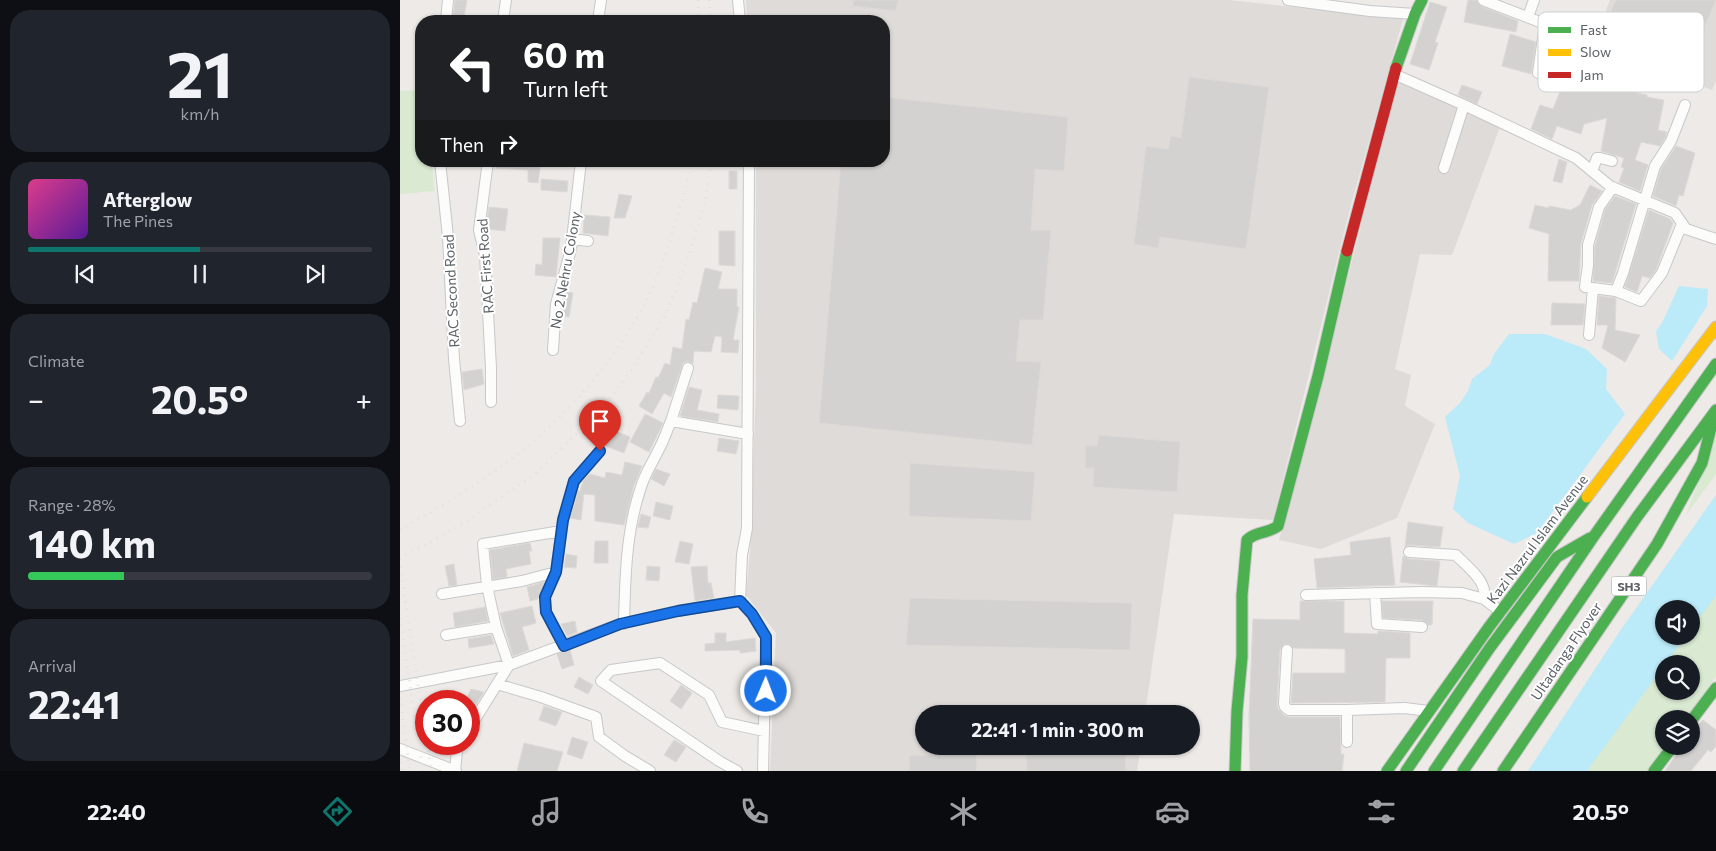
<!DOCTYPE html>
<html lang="en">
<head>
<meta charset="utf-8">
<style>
	:root { --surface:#171b24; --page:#20242c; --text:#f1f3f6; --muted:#9ea1a6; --line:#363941; --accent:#0f766e }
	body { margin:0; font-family:Commissioner,sans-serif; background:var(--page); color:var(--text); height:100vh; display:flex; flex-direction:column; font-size:19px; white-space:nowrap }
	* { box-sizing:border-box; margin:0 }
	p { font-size:16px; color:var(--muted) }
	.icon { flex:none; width:28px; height:28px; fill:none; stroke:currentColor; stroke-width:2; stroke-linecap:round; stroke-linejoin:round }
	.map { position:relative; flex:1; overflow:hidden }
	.drawer { display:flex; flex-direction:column; gap:10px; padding:10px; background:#0d0f14; width:400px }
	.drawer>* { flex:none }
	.top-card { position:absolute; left:15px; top:15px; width:475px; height:152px; border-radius:20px; box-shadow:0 1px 4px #0004; background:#202124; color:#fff; overflow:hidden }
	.controls { position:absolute; left:1255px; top:600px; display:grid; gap:10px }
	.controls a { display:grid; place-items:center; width:45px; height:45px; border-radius:50%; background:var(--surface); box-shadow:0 1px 4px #0004; font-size:25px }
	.speed { position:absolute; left:15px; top:690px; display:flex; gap:10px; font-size:25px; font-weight:700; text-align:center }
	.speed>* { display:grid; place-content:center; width:65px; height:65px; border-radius:50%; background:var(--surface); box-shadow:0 1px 4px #0004; line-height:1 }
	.speed .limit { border:8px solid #d22; background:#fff; color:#111 }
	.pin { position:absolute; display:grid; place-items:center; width:42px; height:42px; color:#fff; margin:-51px -21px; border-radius:50% 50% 50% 0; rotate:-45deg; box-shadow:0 0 5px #0007 }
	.pin .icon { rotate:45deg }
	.me { position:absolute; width:55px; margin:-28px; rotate:1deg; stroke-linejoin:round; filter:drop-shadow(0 0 4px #0008) }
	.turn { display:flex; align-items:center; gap:18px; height:105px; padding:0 25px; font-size:22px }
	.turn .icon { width:65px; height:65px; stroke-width:2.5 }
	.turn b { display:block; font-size:35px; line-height:42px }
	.then { display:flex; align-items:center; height:48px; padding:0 25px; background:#0003; gap:10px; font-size:19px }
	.big { font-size:38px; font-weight:700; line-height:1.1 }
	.drawer .widget { flex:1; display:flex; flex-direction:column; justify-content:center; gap:8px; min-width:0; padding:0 18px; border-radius:20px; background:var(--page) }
	.drawer .dial { align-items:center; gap:0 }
	.dial b { font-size:65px; line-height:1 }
	.song { display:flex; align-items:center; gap:15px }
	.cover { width:60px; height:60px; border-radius:8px; background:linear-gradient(135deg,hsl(330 70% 55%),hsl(270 70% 35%)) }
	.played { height:5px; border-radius:2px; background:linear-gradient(90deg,var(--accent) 50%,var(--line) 50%) }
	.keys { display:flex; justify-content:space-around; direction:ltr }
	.heat { display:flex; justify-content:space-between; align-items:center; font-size:28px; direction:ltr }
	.charge { height:8px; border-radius:4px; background:linear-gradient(90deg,#34c759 28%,var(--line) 0) }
	.trip { position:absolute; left:515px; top:705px; width:285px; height:50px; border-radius:25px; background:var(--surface); box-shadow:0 1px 4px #0004; font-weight:700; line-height:50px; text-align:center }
	.dock { display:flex; height:80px; justify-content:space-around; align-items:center; background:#090b0e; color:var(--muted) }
	.dock .icon { width:35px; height:35px }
	.dock .active { color:var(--accent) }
	.dock b { font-size:22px; color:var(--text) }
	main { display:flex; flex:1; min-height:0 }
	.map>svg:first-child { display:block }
</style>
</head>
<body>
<main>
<section class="drawer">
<div class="widget dial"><b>21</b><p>km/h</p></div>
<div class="widget">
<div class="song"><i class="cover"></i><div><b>Afterglow</b><p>The Pines</p></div></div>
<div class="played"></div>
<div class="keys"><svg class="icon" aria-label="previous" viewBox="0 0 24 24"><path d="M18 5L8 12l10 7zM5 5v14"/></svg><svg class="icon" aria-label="pause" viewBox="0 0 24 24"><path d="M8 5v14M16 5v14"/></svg><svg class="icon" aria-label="next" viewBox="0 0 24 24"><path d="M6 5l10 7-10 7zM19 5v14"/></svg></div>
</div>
<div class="widget"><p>Climate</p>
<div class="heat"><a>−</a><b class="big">20.5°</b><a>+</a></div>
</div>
<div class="widget"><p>Range · 28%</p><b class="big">140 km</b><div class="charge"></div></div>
<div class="widget"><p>Arrival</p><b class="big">22:41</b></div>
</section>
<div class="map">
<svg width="1316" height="771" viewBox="0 0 1316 771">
	<rect width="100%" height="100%" fill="#edeae7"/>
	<!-- industrial -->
	<path fill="#dedbd8" d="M346,0H829L1003,19L949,212L873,520L774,514L745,714H524V746H741L737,771H370L376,633L346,595L350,552L356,388V161H484V21H347Z
		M1210,0H1316V81L1312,90L1193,45Z
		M998,78L1100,127L1052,255L1020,254L995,369L1011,375L1005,406L1035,424L997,518L921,549L879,540L924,373Z"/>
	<!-- green -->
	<path fill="#d9e9d2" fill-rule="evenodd" d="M21,90V161H32L34,191L0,194V91Z
		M1316,435V474L1286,515Z
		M1316,589V676L1286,719H1264V746H1266L1248,771H1185L1282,636H1291V624ZM1264,664H1291V691H1264Z"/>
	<!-- water -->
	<path fill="#bbeaf8" d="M1279,286L1308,289L1307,306L1272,361L1259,349L1256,331L1262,323Z
		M1109,334H1145L1186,349L1207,369L1206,389L1225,414L1137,533L1114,544L1068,523L1053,509L1060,476L1045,417L1060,403L1068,391L1072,379L1090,365L1094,354Z
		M1316,495V582L1291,615V609H1264V636H1275L1181,771H1128L1220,631Z"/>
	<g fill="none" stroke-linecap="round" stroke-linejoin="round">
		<!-- canal -->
		<path stroke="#bbeaf8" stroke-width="11" d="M1291,620L1316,586
			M1180,771L1279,636"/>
	</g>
	<!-- building -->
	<path fill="#d4d2d1" stroke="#dcd9d6" d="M55,0H67L64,17H53Z
		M453,0H498L496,11L453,6Z
		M1068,0H1076L1081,6L1118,21L1116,32L1064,22Z
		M1216,0H1316L1283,76L1214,47L1200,85L1247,95V97L1264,100L1258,130L1267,132L1265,138L1260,146L1241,142L1235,160L1248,165L1240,191L1219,182L1224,168L1221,167L1224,158L1201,151L1207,118L1184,124L1181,134L1157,126L1152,139L1131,129L1140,105L1153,109L1161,89H1151L1152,74H1145L1147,59L1168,61L1170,41L1187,48L1194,46Z
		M1030,2L1047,7L1035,42L1038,43L1029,70L1010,64Z
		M1110,34L1136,42L1131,74L1102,66Z
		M789,77L869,87L846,249L760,237L758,248L734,244L746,146L768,149L771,136L781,138Z
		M1062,85L1082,92L1077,104L1058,95Z
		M484,97L668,117L664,171L635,169L631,230H651L643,320H620L616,361L641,362L632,445L419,423L441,161H484Z
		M1276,146L1295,153L1283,196L1279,195L1276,206L1253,196L1261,169Z
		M1159,159L1167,162L1162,183L1153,181Z
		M96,161H141L138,183L128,182V170L96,168Z
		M329,171H337V189H329Z
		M141,179L168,181L167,192L141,190Z
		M1190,185L1202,191L1192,205L1181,243L1179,281H1148L1149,234L1129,228L1135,205L1148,208L1149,206L1171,210L1180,205Z
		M219,194L232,196L225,218H214Z
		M1215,196L1236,204L1212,283L1193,281L1195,246L1205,210Z
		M89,207L108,209L105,231L86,229Z
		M1249,210L1270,219L1273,223L1256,270L1250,278L1242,276L1237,292L1225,287Z
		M184,215L210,217L208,236L183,233Z
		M319,231H335V266L319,265Z
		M143,238H160L156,277L135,275L136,264L142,265Z
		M305,268L322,272L318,289H337V307H339L333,340H339L338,353L321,352L322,337L315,336L311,352L294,351L293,363L287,361L283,363L271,397L264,393L252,414L239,406L247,392L249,393L256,377L258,378L265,363L270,365L273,347L282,349L286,319L289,320L293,302L297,303Z
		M166,292L173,293L169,317L162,316Z
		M1199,296L1216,298L1215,330L1240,335L1225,362L1202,348L1208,325H1197Z
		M1152,303L1185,304L1183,325H1151Z
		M82,369L84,384L64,390L62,372Z
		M289,387L302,390L297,410L319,414L318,422L280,416Z
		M318,395L339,396L338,410L317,408Z
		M245,414L263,423L249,452L230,442Z
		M215,431L230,437L224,453L203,445Z
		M699,435L780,442L777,492L693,487L694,468H685L686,445L697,446Z
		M319,438L339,441L336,454L317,451Z
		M225,462L242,466L234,485L224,525L195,521V495L184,494L181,520L170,518L178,491H180L183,481L190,474L205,478L206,472L222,475Z
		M510,463L635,472L631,521L509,516Z
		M256,469L270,474L264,486L251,479Z
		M256,502L273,506L270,520L253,516Z
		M241,514L251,517L248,528L238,527Z
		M1008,522L1043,527L1040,547L1009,545L1005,547Z
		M990,537L995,585L917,588L914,559L951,555L950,542Z
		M195,541H208V563H194Z
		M280,541L293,544L289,564L275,562Z
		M130,543L132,551H129L131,564L106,569L107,577L93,579L90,550Z
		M166,554L177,556L176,568L164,567Z
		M1003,556L1009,559L1040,561L1037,586L1000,582Z
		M54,564L57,585L49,586L45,566Z
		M247,566L260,567L259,581L246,580Z
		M307,566L308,583H311L314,598L295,601L291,567Z
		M144,582L138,599L130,601L127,587Z
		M510,598L732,603L730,650L506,645Z
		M900,601H944V633L978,634V631L1010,633V658H986L985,702L891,703L893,673H945V649L893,648L890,644H884L880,650L877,704L878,709L885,716L889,717H940L941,754H944L942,771H850L849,716L853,619L900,620Z
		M982,601H1033L1032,625H1028L1022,620L983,618Z
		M132,606L136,623L122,627L129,650L113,656L100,613Z
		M85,607L88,621L55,627L53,613Z
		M175,621L177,632L167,636L161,624Z
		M315,633H326V642L355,638L356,651L340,653V650L305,651V644L315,643Z
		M91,635L94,644L69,648L68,639Z
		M170,650L174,665L162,669L157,654Z
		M179,677L193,685L188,694L174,687Z
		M357,677L356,700L347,702L343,678Z
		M281,685L292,693L281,709L270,701Z
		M71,689L84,692L75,706L69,704V701H65Z
		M144,706L162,712L156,726L139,720Z
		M1303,720L1316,730V746L1311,752L1308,750L1291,771H1265L1282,746H1291V732Z
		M172,737L188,742L182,759L167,754Z
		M274,740L286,747L276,762L264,755Z
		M124,743L163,752L157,771H117Z
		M577,752L576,771H510L509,756Z
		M626,755H725L726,771H627Z"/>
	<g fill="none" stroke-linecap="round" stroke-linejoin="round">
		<!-- street casing -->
		<g stroke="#c8c8c8" stroke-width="12">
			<path id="street" d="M338,0L340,21
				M888,0L970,11L1015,14
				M1083,0L1189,41
				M1128,17L1134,0
				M46,21L48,0
				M103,21L106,0
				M198,21L201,0
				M1138,73L1145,24
				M994,74L1064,105L1176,158L1210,186L1275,213L1286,229L1316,239
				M40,161L48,237L54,359L60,421
				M88,161L79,230L85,255L91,368V402
				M349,161L347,528L342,555L340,601L352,614L366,637L363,771
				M1044,168L1064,105
				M1192,171L1197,158H1200L1212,161
				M1213,187L1199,207L1188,245V265L1185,287L1216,291L1241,301L1262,273L1282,224
				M172,239L188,241
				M1216,291L1223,273L1255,166L1271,141L1285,105
				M1189,335L1193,288
				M153,350L156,304L171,249L181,161
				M271,421L288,368
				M1009,552L1056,555C1067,567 1088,581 1084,599
				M975,593L977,624L1022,627
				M42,594L122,581L156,572
				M906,595L1022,592L1062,593L1084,599L1101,612
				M224,624C225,578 226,531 241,487C245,473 253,462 259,449C264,440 267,430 271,421L348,434
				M46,635L96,627
				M164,646L146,612L145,597L156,572L163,519L174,481L200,451
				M887,650L884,704L885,707L889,710H947L1005,708L1028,711
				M97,684L141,697L196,717L199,737L225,756L250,771
				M0,686L109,665L96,627L87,586L83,544L161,531
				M69,729L109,665L220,624L277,611L340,601
				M947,742V710
				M0,749L56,771
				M55,771L57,750L60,744
				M337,771L319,761L201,681L211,670L260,663L309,695L322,722L364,731"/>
		</g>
		<!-- fast casing -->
		<g stroke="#c8c8c8" stroke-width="13">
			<path id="fast" d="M996,68L1015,14L1022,0
				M1291,721L1316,688
				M835,771L837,711L842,657V595L847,540C856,531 868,534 878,526L918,376L947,251
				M987,771L1089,627L1187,497
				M1006,771L1089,649L1157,557L1190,538
				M1034,771L1194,536L1316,364
				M1063,771L1237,517L1316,410
				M1103,771L1257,544L1302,463L1313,420
				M1254,771L1273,746"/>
		</g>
		<!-- slow casing -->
		<g stroke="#c8c8c8" stroke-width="13">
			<path id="slow" d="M1313,331L1316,333
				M1187,497L1316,327"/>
		</g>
		<!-- jam casing -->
		<g stroke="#c8c8c8" stroke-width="13">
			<path id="jam" d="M947,251L996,68"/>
		</g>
		<!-- street -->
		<use href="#street" stroke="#fcfcfb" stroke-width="10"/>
		<!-- fast -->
		<use href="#fast" stroke="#4caf50" stroke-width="11"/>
		<!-- slow -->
		<use href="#slow" stroke="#ffc107" stroke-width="11"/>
		<!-- jam -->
		<use href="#jam" stroke="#c62828" stroke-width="11"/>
		<!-- rail -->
		<path stroke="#e3e2e2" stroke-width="3" stroke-dasharray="1 6" stroke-linecap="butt" d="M298,0L299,21
			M309,0L312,21
			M0,530C36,509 72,488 106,463C163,421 210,367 244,305C259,277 269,246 277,216C283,198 288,180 291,161
			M0,559L56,528L135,474L202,409L232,369L266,314L291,250L305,202L311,161
			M0,567L26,736
			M0,618L23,771
			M0,698L10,771
			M27,744L32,771
			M0,755L2,771"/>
	</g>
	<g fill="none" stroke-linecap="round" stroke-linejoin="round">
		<!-- route casing -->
		<g stroke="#114b97" stroke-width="12">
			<path id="route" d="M200,451L174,481L163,520L156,572L145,597L146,612L164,646L220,624L278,611L340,601L352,614L366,637V691"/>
		</g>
		<!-- route -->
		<use href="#route" stroke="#1a73e8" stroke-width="9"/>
	</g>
	<g text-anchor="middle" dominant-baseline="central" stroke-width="4" stroke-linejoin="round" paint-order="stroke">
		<!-- shield labels -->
		<rect fill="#fff" stroke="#8d9194" stroke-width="1" x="1211.5" y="576.5" width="35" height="19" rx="4"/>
		<g font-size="12" font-weight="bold" fill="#5c6266">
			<text x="1229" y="586">SH3</text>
		</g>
		<!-- street labels -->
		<g font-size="14" fill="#5c6266" stroke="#fff">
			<text transform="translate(85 266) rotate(-94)">RAC First Road</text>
			<text transform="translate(165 270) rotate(-80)">No 2 Nehru Colony</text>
			<text transform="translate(51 291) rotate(-93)">RAC Second Road</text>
			<text transform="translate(1137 539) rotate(-53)">Kazi Nazrul Islam Avenue</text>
			<text transform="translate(1166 651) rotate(-56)">Ultadanga Flyover</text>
		</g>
	</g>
	<!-- legend -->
	<rect x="1138" y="12" width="166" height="80" rx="8" fill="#fff" stroke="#ced0d1" stroke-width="1"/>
	<rect x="1148" y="27" width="23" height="6" fill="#4caf50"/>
	<rect x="1148" y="49" width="23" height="7" fill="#ffc107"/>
	<rect x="1148" y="72" width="23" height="6" fill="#c62828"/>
	<g font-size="14" fill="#5c6266">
		<text x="1180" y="35">Fast</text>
		<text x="1180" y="57">Slow</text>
		<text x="1180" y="80">Jam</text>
	</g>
</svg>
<div class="controls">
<a><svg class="icon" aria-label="sound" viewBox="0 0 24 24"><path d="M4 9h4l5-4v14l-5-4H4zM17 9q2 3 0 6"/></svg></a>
<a><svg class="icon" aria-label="search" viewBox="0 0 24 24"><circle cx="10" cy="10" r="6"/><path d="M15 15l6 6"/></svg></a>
<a><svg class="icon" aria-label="layers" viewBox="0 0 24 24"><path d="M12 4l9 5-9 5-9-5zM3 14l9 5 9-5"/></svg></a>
</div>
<div class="speed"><div class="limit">30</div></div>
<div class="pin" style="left:200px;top:451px;background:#d93025"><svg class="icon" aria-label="arrive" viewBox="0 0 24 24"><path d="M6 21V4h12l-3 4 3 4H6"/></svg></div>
<svg class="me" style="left:366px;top:691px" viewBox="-20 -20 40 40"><circle r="17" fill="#1a73e8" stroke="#fff" stroke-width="3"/><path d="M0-11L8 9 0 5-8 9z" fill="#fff"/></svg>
<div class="trip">22:41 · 1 min · 300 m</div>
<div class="top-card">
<div class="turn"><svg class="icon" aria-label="left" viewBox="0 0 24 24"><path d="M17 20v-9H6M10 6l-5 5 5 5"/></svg><div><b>60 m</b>Turn left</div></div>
<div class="then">Then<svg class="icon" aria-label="right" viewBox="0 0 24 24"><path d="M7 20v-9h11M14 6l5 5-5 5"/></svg></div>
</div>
</div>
</main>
<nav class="dock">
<b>22:40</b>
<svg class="icon active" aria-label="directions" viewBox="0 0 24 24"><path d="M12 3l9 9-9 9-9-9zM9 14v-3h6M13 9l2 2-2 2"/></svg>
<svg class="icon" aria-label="music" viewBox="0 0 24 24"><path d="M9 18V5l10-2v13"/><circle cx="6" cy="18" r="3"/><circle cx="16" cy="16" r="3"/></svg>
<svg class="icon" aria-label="phone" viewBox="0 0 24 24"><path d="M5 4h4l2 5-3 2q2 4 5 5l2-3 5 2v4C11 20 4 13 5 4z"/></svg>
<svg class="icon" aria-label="climate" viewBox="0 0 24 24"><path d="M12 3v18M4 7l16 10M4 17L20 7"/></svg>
<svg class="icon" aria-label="car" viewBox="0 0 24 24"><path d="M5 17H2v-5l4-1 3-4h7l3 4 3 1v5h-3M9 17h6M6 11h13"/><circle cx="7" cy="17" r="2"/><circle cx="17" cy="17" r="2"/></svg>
<svg class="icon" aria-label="filters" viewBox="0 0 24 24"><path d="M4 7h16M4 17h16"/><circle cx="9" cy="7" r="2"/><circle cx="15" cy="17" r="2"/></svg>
<b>20.5°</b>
</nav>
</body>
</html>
